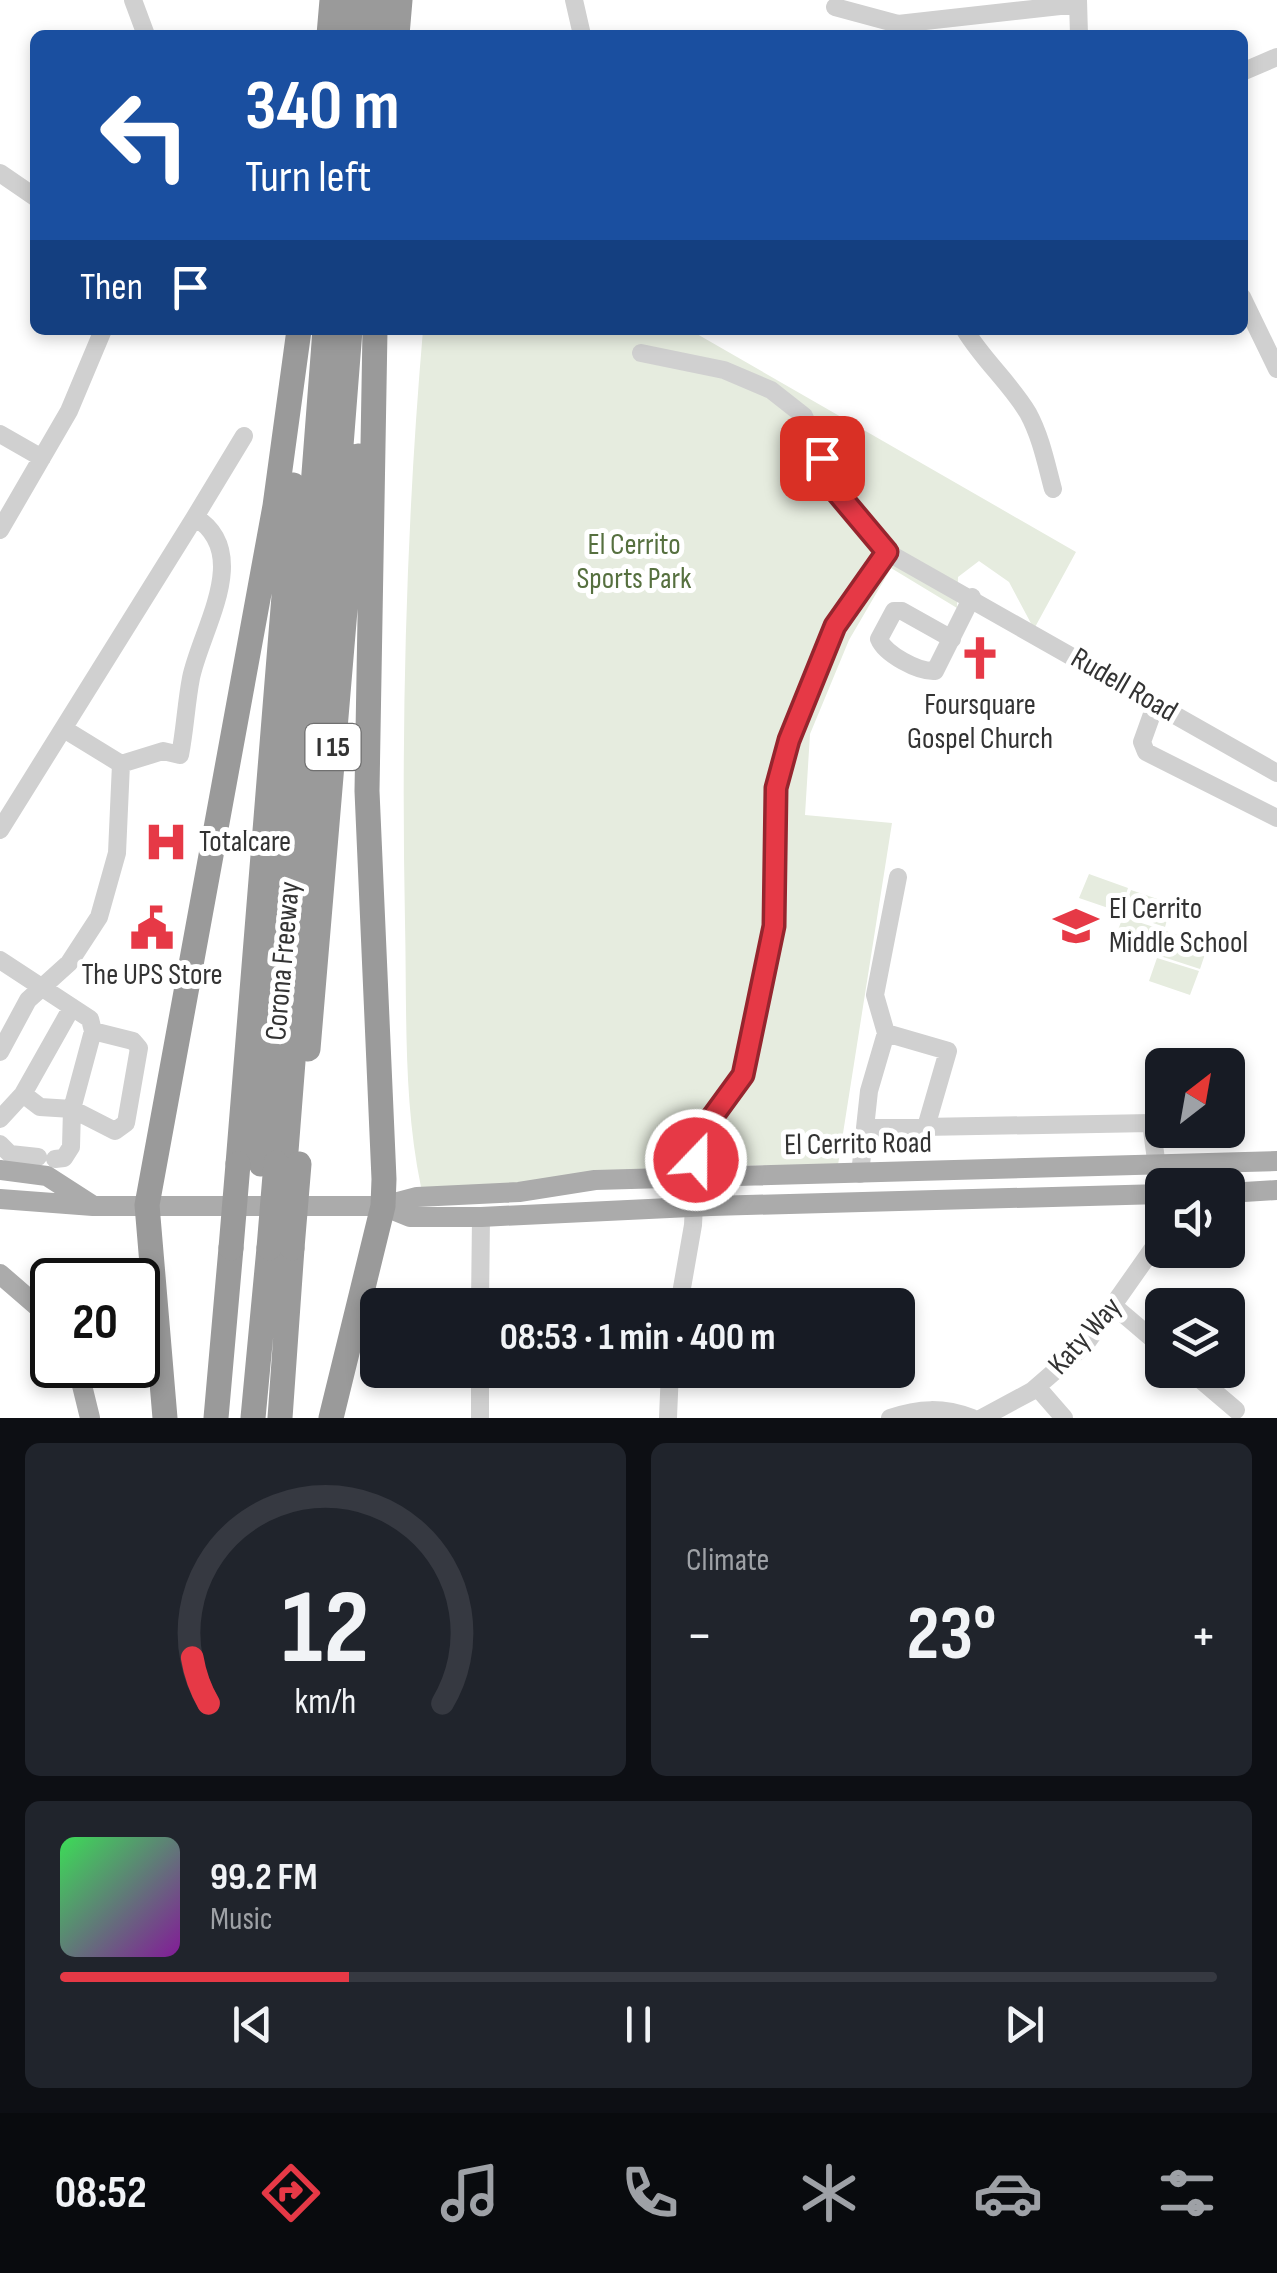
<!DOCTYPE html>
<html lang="en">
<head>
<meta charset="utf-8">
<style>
	:root { --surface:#171b24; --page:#20242c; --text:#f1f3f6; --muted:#9ea1a6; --line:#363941; --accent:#e63946 }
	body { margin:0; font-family:"Sofia Sans Condensed",sans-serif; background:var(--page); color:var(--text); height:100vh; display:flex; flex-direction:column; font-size:38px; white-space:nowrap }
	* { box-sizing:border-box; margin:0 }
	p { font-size:32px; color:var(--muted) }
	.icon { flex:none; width:55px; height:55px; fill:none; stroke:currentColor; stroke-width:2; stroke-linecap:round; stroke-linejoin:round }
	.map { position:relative; height:1418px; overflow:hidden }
	.panel { display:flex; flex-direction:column; gap:25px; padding:25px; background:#0d0f14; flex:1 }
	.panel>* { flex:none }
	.guide { position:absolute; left:30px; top:30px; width:1218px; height:305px; border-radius:15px; box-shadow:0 5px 15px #0003; background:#1a4fa0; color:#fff; overflow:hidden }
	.needle { width:65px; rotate:31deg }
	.buttons { position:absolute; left:1145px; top:1048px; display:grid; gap:20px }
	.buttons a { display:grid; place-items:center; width:100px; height:100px; border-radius:15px; background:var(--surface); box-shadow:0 5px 15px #0003; font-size:50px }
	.speed { position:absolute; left:30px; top:1258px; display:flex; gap:20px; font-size:50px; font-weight:700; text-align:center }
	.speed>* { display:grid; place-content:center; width:130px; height:130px; border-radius:50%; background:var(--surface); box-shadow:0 5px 15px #0003; line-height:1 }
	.speed .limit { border:5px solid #111; border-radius:15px; background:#fff; color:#111 }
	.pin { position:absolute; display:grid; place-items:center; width:85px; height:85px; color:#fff; margin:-42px; border-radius:20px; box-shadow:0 5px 15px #0006 }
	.me { position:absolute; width:110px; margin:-55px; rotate:22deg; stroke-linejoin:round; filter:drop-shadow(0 0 8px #0008) }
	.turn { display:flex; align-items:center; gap:35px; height:210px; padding:0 50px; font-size:45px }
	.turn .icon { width:130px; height:130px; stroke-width:2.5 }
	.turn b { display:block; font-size:70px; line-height:85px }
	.then { display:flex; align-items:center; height:95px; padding:0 50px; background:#0003; gap:20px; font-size:38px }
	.big { font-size:75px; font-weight:700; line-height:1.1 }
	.panel .card { flex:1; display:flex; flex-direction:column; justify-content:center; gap:15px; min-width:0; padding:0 35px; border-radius:15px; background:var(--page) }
	.panel .dial { align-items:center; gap:0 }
	.dial svg { height:260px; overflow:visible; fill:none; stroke:var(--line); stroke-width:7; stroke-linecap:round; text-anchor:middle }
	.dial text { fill:var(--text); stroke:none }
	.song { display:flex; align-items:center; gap:30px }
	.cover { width:120px; height:120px; border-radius:15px; background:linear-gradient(135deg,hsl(130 70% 55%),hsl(290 70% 35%)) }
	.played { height:10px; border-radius:5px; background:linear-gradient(90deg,var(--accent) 25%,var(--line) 25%) }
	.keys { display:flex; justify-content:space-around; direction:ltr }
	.heat { display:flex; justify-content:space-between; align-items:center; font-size:55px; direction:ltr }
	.panel .tiles { flex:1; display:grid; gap:25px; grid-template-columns:1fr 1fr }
	.card:last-child { grid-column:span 2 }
	.trip { position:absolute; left:360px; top:1288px; width:555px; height:100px; border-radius:15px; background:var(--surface); box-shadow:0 5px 15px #0003; font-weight:700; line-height:100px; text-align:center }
	.tab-bar { display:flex; height:160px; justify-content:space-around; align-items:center; background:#090b0e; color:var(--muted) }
	.tab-bar .icon { width:70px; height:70px }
	.tab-bar .current { color:var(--accent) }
	.tab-bar b { font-size:45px; color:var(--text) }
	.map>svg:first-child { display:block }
</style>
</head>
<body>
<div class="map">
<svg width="1277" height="1418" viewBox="0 0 1277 1418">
	<rect width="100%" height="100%" fill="#fff"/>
	<!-- green -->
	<path fill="#e6ecdf" d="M423,330H690L1076,552L1034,629L1009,582L979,561L958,577L957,608L891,568L849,640L810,734L805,815L892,823L838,1165L700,1166L601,1187H421C403,1100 407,1011 405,922C401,724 406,527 423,330Z
		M1089,874L1128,888L1120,912L1079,898Z
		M1131,890L1172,904L1165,927L1123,913Z
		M1123,917L1163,930L1156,954L1114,940Z
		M1166,931L1208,945L1200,969L1157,955Z
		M1157,958L1199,971L1190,995L1149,981Z"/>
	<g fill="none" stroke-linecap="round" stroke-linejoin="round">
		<!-- minor -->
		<path stroke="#d0d0d0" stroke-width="18" d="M133,0L146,35
			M574,0L582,35
			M1078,0L1079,35
			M835,7L898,24L1078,4
			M1242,72L1277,57
			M0,173L35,197
			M1242,297L1277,369
			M965,330C983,360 1011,384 1028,413C1041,437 1046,463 1053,489
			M641,353L724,370L771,390L804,416L835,489L887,552
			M809,426L827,425L844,434
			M0,434L42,458
			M195,517L244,436
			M0,530L69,411L103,330
			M952,639L902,611H894L879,639C885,654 918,672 935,671L972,597
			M1156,703L1142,742L1146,752L1277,818
			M64,729L121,764
			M0,830L195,517C253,553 201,629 191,678C186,704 185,730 180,755L163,751L121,764L117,853L99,917L69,963L28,1000L0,1052
			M0,960L90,1019L93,1031L72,1109L40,1107L23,1094L72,1007
			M886,1033L875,995L898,877
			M0,1119L23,1094
			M868,1128L1151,1123L1157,1167L1154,1247L1085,1345L1032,1391L982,1418
			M0,1144L10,1154L38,1157
			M55,1159L64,1158L71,1147L72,1109L115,1131L126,1123L139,1048L133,1041L93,1031
			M860,1174L869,1091L886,1033L948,1051L926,1127
			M480,1305L481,1217
			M679,1305L693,1225L697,1141L743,1075L775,926L779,773L822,651L887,552L1277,773
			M1115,1307L1162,1347
			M1189,1370L1236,1410
			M1037,1387L1064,1418
			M480,1418V1370
			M668,1418L670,1370
			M890,1418C919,1408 943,1407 972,1418"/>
		<!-- major -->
		<path stroke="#ababab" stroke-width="20" d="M0,1170L47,1176L92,1205
			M1228,1193L1277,1190
			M0,1199L93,1206H383L417,1197L519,1192L595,1180L1277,1161
			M383,1206L410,1217H481L711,1206L1162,1194
			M0,1274L52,1319
			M77,1365L90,1418"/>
		<!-- highway -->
		<path stroke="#9a9a9a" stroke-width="25" d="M329,35L332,0
			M351,35L354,0
			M376,35L379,0
			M397,35L400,0
			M308,1049L358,456
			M238,1164L293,485
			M261,1164L325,330
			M285,1164L350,330
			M165,1418L147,1205L275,506L299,330
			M216,1418L231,1248
			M253,1418L269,1248
			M280,1418L292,1248
			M331,1418L383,1206L384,1179L367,791L375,330"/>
		<!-- highway-bridge -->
		<path stroke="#9a9a9a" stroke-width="25" d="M231,1248L238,1164
			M269,1248L276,1163
			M292,1248L299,1164"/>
	</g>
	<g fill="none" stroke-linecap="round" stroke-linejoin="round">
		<!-- route casing -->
		<g stroke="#96252e" stroke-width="25">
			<path id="route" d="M696,1160L700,1134L743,1075L774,926L776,788L789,740L835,626L887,552L835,490L822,458"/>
		</g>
		<!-- route -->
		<use href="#route" stroke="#e63946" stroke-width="18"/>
	</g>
	<!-- icons -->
	<defs>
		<g id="church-bare" transform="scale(3.45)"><path d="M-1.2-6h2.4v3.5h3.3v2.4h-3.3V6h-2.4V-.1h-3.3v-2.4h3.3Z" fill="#e63946" stroke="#fff" stroke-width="2.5" paint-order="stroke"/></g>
		<g id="hospital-bare" transform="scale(3.45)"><path d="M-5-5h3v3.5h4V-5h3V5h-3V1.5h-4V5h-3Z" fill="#e63946" stroke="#fff" stroke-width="2.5" paint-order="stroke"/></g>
		<g id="school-bare" transform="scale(3.45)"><path d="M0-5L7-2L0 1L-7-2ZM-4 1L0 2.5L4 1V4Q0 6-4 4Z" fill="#e63946" stroke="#fff" stroke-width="2.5" paint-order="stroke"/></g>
		<g id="civic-bare" transform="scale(3.45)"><path d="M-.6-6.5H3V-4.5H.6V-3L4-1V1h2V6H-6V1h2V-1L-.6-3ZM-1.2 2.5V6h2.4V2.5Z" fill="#e63946" stroke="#fff" stroke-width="2.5" paint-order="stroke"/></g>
	</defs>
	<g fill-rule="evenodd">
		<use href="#church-bare" x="980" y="658"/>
		<use href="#hospital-bare" x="166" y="842"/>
		<use href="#school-bare" x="1076" y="926"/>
		<use href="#civic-bare" x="152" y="928"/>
	</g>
	<g text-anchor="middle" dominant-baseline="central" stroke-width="10" stroke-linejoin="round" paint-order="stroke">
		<!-- shield labels -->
		<rect fill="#fff" stroke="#707070" stroke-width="2.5" x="305.5" y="724" width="55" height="46" rx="8"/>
		<g font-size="28" font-weight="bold" fill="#333">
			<text x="333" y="747">I 15</text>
		</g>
		<!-- park labels -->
		<g font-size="30" fill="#56703f" stroke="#fff">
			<text x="634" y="545">El Cerrito<tspan x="634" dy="34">Sports Park</tspan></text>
		</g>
		<!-- street labels -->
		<g font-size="30" fill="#333" stroke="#fff">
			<text transform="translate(1124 685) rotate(30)">Rudell Road</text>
			<text transform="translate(283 961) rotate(-85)">Corona Freeway</text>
			<text transform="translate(858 1144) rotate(-1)">El Cerrito Road</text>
			<text transform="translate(1085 1336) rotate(-48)">Katy Way</text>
		</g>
		<!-- poi labels -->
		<g font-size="30" fill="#333" stroke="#fff">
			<text x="980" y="705">Foursquare<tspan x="980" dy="34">Gospel Church</tspan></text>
			<text x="199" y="842" text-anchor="start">Totalcare</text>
			<text x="1109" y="909" text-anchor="start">El Cerrito<tspan x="1109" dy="34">Middle School</tspan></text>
			<text x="152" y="975">The UPS Store</text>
		</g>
	</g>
</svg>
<div class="buttons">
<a><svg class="needle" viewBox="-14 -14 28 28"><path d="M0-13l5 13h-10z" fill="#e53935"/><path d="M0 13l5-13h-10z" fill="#9ea1a6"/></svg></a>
<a><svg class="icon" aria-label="sound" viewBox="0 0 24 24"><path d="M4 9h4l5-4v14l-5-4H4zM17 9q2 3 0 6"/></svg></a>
<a><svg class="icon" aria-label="layers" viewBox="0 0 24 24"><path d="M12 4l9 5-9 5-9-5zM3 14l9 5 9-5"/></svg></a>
</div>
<div class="speed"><div class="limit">20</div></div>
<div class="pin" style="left:822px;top:458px;background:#d93025"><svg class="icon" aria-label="arrive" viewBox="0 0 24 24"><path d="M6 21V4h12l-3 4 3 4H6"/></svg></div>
<svg class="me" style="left:696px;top:1160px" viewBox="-20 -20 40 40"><circle r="17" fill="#e63946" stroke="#fff" stroke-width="3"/><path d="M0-11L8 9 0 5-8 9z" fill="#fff"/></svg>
<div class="trip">08:53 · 1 min · 400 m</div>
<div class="guide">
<div class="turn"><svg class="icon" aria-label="left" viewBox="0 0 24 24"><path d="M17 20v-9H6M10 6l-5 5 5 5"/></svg><div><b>340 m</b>Turn left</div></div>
<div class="then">Then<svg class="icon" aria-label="arrive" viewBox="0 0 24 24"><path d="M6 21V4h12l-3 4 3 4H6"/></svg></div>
</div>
</div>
<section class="panel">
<div class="tiles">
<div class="card dial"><svg viewBox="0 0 100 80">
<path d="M14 69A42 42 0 1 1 86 69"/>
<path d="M14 69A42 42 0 0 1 9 55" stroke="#e63946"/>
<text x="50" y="56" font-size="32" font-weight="700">12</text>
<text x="50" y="72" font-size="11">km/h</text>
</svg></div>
<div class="card"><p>Climate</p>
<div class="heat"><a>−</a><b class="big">23°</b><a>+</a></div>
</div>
<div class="card">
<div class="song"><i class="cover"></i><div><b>99.2 FM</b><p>Music</p></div></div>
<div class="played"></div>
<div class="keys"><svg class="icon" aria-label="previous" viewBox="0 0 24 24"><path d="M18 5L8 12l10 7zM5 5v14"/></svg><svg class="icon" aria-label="pause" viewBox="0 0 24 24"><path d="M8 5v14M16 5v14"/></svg><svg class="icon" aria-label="next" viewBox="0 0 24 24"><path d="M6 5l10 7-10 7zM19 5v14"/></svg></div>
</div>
</div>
</section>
<nav class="tab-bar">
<b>08:52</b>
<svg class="icon current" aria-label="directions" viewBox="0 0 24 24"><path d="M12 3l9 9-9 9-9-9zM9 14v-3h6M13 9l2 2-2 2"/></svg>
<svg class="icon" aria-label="music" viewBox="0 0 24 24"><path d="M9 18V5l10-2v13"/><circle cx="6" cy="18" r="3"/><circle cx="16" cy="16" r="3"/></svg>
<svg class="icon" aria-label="phone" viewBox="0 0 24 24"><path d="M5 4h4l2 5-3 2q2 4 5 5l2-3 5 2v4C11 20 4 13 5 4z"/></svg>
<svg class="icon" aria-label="climate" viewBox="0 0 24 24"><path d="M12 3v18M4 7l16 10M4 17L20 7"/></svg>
<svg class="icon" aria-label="car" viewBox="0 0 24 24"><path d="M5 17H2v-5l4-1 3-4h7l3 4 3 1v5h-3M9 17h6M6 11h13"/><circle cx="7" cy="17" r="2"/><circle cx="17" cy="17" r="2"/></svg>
<svg class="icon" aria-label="filters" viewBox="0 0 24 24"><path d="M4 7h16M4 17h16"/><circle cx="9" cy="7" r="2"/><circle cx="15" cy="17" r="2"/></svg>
</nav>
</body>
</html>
